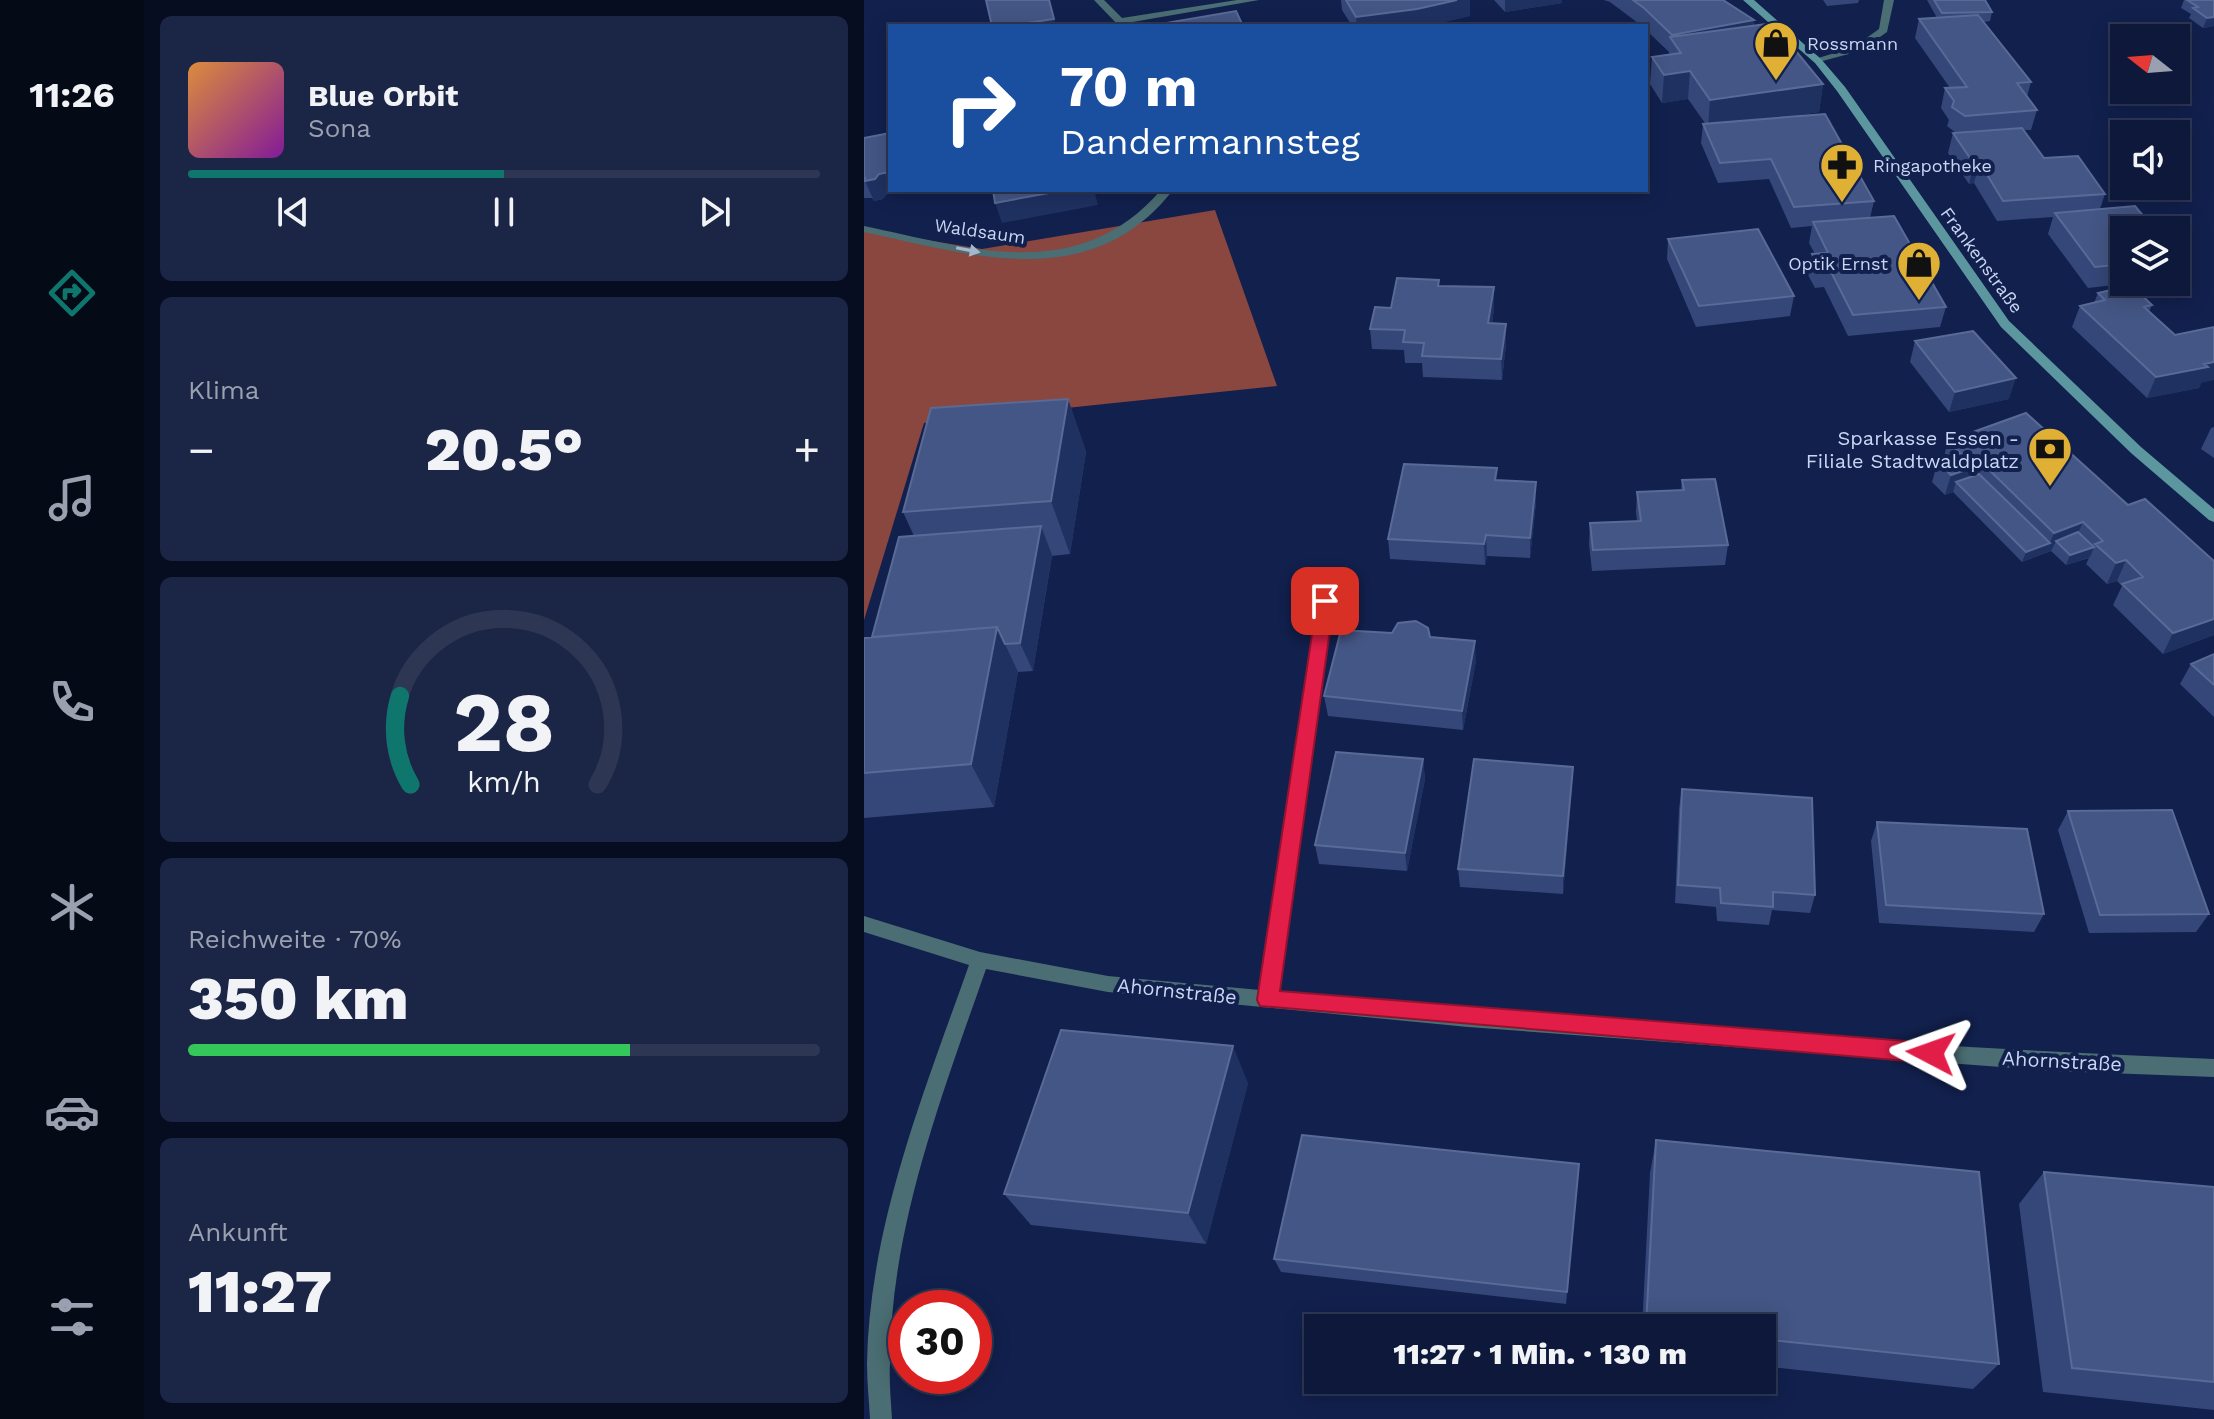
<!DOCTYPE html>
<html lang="de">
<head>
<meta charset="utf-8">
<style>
	:root { --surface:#0d183a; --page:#1b2545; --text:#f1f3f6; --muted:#9aa0af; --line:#2d3754; --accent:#0f766e }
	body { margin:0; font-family:"Work Sans",sans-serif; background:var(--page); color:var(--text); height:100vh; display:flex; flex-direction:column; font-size:30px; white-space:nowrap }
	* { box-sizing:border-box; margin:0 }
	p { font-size:26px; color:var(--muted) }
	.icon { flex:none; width:44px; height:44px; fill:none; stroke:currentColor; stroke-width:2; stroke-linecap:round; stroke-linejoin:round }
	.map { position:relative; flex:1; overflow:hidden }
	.panel { display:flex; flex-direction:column; gap:16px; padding:16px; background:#070d20; width:720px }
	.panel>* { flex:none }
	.top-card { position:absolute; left:24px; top:24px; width:760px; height:168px; border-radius:0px; box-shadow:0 4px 20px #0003,0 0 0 2px var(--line); background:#1a4fa0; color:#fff; overflow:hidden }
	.needle { width:52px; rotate:287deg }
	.buttons { position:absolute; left:1246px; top:24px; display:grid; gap:16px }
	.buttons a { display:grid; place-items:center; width:80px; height:80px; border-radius:0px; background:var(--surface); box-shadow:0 4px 20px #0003,0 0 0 2px var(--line); font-size:40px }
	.speed { position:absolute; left:24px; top:1290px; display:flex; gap:16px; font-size:40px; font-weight:700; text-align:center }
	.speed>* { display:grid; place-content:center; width:104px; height:104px; border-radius:50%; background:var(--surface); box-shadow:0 4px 20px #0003,0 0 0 2px var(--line); line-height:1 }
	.speed .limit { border:12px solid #d22; background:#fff; color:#111 }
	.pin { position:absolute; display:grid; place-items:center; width:68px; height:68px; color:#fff; margin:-34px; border-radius:16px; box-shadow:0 4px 12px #0006 }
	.me { position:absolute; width:88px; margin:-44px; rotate:274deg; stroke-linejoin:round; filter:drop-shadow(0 0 6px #0008) }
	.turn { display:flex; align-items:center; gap:28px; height:168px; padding:0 40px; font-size:36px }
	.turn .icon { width:104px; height:104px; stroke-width:2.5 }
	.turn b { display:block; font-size:56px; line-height:68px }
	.big { font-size:60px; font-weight:800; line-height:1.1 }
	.panel .tile { flex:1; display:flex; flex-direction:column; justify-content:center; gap:12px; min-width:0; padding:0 28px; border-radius:12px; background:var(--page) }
	.panel .dial { align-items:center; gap:0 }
	.dial svg { height:208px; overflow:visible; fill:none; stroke:var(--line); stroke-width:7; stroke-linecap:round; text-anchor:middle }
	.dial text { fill:var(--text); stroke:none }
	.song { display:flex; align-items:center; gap:24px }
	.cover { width:96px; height:96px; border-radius:12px; background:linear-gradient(135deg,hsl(30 70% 55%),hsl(290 70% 35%)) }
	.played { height:8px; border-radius:4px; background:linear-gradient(90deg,var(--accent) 50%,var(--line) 50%) }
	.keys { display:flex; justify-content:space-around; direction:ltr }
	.heat { display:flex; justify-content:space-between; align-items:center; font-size:44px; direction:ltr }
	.charge { height:12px; border-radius:6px; background:linear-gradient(90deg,#34c759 70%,var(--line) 0) }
	.trip { position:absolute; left:440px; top:1314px; width:472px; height:80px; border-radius:0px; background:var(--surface); box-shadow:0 4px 20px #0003,0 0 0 2px var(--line); font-weight:800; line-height:80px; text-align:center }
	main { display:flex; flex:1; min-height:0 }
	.dock { display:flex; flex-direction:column; width:144px; justify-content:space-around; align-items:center; background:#050a17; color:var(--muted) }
	.dock .icon { width:56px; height:56px }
	.dock .on { color:var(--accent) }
	.dock b { font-size:36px; color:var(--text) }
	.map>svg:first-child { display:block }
</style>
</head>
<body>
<main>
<nav class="dock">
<b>11:26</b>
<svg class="icon on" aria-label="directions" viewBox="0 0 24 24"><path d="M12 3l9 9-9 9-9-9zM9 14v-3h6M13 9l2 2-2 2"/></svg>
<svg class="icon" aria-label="music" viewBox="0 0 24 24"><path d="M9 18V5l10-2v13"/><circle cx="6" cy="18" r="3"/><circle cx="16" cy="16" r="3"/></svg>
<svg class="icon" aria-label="phone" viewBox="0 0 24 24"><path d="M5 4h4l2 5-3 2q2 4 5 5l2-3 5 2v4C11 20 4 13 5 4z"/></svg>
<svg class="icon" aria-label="climate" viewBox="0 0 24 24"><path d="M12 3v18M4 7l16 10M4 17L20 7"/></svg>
<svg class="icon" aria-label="car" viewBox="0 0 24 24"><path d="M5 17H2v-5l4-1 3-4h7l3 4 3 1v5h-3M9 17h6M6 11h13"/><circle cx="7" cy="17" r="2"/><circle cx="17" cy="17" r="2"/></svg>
<svg class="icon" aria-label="filters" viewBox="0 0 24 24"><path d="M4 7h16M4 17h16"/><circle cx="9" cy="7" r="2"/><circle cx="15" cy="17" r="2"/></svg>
</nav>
<section class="panel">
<div class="tile">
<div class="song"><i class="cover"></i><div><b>Blue Orbit</b><p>Sona</p></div></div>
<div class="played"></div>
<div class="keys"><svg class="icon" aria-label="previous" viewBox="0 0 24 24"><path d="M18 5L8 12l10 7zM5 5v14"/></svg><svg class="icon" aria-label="pause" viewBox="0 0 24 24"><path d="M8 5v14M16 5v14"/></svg><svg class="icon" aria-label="next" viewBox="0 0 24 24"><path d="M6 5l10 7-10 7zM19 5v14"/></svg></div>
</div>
<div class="tile"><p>Klima</p>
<div class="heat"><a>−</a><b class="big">20.5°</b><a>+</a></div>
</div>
<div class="tile dial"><svg viewBox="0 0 100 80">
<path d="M14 69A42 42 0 1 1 86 69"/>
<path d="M14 69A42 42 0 0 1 10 35" stroke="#0f766e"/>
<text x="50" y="56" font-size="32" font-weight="700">28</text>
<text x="50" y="72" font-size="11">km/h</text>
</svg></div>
<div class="tile"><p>Reichweite · 70%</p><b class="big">350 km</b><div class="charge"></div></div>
<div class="tile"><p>Ankunft</p><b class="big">11:27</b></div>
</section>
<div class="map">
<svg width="1350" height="1419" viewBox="0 0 1350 1419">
	<rect width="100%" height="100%" fill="#11204d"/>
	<!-- forest -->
	<path fill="#894740" d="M351,210L413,386L60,423L0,620V230L118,249Z"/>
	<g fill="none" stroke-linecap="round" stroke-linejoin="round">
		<!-- minor -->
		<path fill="#4a6e73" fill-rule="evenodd" d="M230,0H240L258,18L373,0H395L263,23L265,26H255Z
			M1020,0H1030L1023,32L996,51L951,63V59L990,47L1015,29Z
			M297,190H309C227,295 108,255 0,232V226C106,248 214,286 297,190Z
			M461,596L468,601L415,992C726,1021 1038,1047 1350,1059V1077L1190,1071L604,1027L244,992L122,969C78,1095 26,1229 26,1364C25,1382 27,1401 28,1419H6C5,1401 3,1382 3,1364C5,1227 60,1092 105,965L0,932V916L116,952L244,976L396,990L454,601Z"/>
		<!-- secondary -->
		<path fill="#5c979f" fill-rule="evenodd" d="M879,0H890L957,59L981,87L1145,321L1277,447L1350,509V522L1345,520L1267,453L1137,327L973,91L951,63Z"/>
	</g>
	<!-- wall -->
	<path fill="#344778" d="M477,0H606V16L562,26H488L478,10Z
		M630,0H698V3L641,12Z
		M740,0H859L890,20V26L959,84L955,112L915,118L1010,201L1006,218L1082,307L1076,327L984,336L960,287L951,288L944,275L948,254H951L945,243L948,226L927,228L905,179L854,183L837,143L839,124L841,123L824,99L798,103L786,84L788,57L805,54V52L782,30V26H778L746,2Z
		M959,0H995L994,3L963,6Z
		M1063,0H1121L1128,12L1126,21L1120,22L1167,82L1163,97L1173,110L1167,130H1160L1180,158L1241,194L1236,209L1260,230V282H1276L1224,288L1184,234L1189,217L1133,221L1110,183L1105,184L1084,153L1089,133H1092L1083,126L1085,120L1077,108L1081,88H1086L1051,38L1055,19L1073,18Z
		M1320,0H1350V26L1339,28L1325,18L1327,14L1317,8Z
		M0,138L23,194L19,199L10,201L8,198H0Z
		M804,239L930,296L926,316L832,327L803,259Z
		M575,286L630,287V308L628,323L642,344L638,380L559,377L558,363H541L540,350L508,349L506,329L527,308Z
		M1234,293L1288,305L1285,312L1337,383L1335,388L1283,398L1208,327L1216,306L1230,303Z
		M1051,341L1145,399L1085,412L1046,362Z
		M204,399L222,452L206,554L188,556L169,671L154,672L130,807L0,818V638L8,637L50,536L39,512Z
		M1350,427V458L1337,449L1347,428Z
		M1084,441L1264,505L1350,561V635L1299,654L1249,605L1258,586L1253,581L1243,584L1222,564L1225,558L1202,565L1187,551L1158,562L1089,492L1081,495L1068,482L1074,461L1079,460Z
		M633,480L672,482V503L666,558L623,556L621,565L526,559L524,539Z
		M818,480L864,545L861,565L728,571L725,544L726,523L773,521L772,512L773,492L817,490Z
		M566,637L612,661L599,730L464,716L460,696Z
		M1350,654V717L1316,684L1327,664Z
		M559,759L561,779L543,871L455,864L451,845Z
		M708,786L699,894L596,887L594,869Z
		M818,789L951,895L946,913L908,910L905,925L853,921L852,907L811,903L815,808Z
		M1204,811L1345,914L1332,932L1225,933L1194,830Z
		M1013,822L1180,914L1170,932L1015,923L1007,841Z
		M384,1083L342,1244L167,1225L140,1194Z
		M792,1140L1135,1364L1109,1389L898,1366V1328H778L786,1173Z
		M715,1164L702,1304L417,1272L410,1259Z
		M1180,1172L1350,1187V1410L1179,1392L1155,1204Z"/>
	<!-- shaded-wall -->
	<path fill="#1f3161" d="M186,0L192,26H143Z
		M593,0H606V16L562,26H493L492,17Z
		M641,0H698V3L641,12Z
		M1350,17V26L1339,28L1343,18Z
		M890,20L888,39L817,53L808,35Z
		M826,71L824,99L798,103L800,75Z
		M959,84L955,112L844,128L846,100Z
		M1116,163L1110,183L1105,184L1110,164Z
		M26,172V190H48L23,194L19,199L10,201L1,181L15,174Z
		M201,190H230L234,205L138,223L131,203Z
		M630,287V308L625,344L624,323Z
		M642,324V344L638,380L637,359Z
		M1350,362V380L1337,383L1335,388L1283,398L1292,377Z
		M1152,378L1145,399L1085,412L1091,392Z
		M204,399L222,452L206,554L187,501Z
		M1119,464L1112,484L1092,482L1089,492L1081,495L1087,475Z
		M672,482V503L666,558V538Z
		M1219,522L1210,542L1192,541L1187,551L1158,562L1162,552L1186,543L1190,533Z
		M177,526L188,555L169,671L156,643Z
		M622,535L623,556L621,565L620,544Z
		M1230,547L1226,557L1202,565L1206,555Z
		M1262,560L1253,581L1243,584L1252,563Z
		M1350,619V635L1299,654L1309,633Z
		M133,627L154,672L130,807L107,764Z
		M611,641L612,661L599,730L598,711Z
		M559,759L561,779L543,871L541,853Z
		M709,767L708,786L699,894V876Z
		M369,1046L384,1083L342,1244L324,1213Z"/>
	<!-- building -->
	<path fill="#445685" stroke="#596a97" stroke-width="2" d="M122,0H185L190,19L143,26H128Z
		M482,0H593L553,9L492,17Z
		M769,0H859L890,20L808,35L780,8Z
		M1070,0H1121L1128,12L1078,13Z
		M1323,0H1350V17L1343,18L1329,8L1334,7Z
		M372,11L379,26H303L302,23Z
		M1114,15L1167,82L1153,83L1173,110L1101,116L1088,107L1090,101L1081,88L1103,87L1055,19Z
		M909,23L959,84L846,100L826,71L800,75L788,57L817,53L806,37Z
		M961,114L1010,201L930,207L907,159L856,163L839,124Z
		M1158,128L1180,158L1214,156L1241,194L1139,201L1116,163L1110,164L1089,133Z
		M26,133V172L15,174L11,179L1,181V178H0V138Z
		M129,190H201L131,203Z
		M1271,206L1291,230H1260V264L1231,267L1191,213Z
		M1030,216L1082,307L989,315L964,266L955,267L948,254L964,253L949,222Z
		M894,229L930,296L835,306L804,239Z
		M533,278L575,280L574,286L630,287L624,323L642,324L637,359L558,356L560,343L539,342L541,330L506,329L511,307L527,308Z
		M1267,285L1288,305L1280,307L1311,335L1350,327V362L1340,364L1344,367L1292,377L1216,306L1241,300L1234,293Z
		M1109,331L1152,378L1091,392L1051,341Z
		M204,399L187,501L39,512L67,408Z
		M1162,413L1264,505L1281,499L1350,561V619L1309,633L1258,584L1279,577L1262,560L1252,563L1231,544L1239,541L1219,522L1190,533L1119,464L1087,475L1074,461L1097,454L1084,441Z
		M540,464L633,468L631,480L672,482L666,538L622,535L620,544L524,539Z
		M1115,474L1186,543L1162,552L1092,482Z
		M851,479L864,545L729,550L726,523L777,521L773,492L820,490L818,480Z
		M177,526L156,643L141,644L133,627L8,637L35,537Z
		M1214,532L1230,547L1206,555L1192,541Z
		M552,621L564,628L566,637L611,641L598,711L460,696L477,630L528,633L534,623Z
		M133,627L107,764L0,773V638Z
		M1350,654V685L1327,664Z
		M472,752L559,759L541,853L451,845Z
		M610,759L709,767L699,876L594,869Z
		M818,789L948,798L951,895L909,892V907L857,903L856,888L814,885Z
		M1308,810L1345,914L1236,915L1204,811Z
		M1013,822L1163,829L1180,914L1022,905Z
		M197,1030L369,1046L324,1213L140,1194Z
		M438,1135L715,1164L703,1292L410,1259Z
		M792,1140L1115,1172L1135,1364L898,1339V1328H798L782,1326Z
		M1180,1172L1350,1187V1382L1208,1368Z"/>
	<!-- one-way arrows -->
	<defs><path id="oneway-solid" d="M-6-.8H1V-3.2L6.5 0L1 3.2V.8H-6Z" transform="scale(2)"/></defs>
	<use fill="#a3b7cd" href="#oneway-solid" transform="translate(104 250) rotate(11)"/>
	<!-- route -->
	<path fill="#e11d48" stroke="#92132f" stroke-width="2" d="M461,595L470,601L416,991L1067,1043L1075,1046L1078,1053L1075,1060L1067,1063L396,1006L393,1000L453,601Z"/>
	<!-- icons -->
	<defs>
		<g id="shop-pin" transform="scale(2.3)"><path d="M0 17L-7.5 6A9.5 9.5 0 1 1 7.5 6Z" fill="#dfb034" stroke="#11204d"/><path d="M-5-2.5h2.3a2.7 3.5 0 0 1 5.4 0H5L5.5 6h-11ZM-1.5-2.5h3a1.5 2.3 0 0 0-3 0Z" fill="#111"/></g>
		<g id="pharmacy-pin" transform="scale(2.3)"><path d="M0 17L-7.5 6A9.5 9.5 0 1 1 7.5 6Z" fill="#dfb034" stroke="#11204d"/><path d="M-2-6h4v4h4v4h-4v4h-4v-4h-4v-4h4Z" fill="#111"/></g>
		<g id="bank-pin" transform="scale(2.3)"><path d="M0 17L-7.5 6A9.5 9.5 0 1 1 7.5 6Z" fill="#dfb034" stroke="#11204d"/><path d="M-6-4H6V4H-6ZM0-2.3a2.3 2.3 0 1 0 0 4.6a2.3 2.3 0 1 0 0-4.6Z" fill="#111"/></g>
	</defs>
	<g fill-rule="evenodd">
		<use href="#shop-pin" x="912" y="43"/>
		<use href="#pharmacy-pin" x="978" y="165"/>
		<use href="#shop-pin" x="1055" y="263"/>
		<use href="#bank-pin" x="1186" y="449"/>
	</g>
	<g text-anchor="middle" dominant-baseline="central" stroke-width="8" stroke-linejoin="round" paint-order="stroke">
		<!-- far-poi labels -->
		<g font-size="18" fill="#c9d6f3" stroke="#11204d" text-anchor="start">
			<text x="943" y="43">Rossmann</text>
			<text x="1009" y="165">Ringapotheke</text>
			<text x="1024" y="263" text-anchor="end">Optik Ernst</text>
		</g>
		<!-- far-street labels -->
		<g font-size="18" fill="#c9d6f3" stroke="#11204d">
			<text transform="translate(116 231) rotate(8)">Waldsaum</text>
			<text transform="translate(1118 260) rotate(54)">Frankenstraße</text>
		</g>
		<!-- poi labels -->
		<g font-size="20" fill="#c9d6f3" stroke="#11204d" text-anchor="end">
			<text x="1155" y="438">Sparkasse Essen -<tspan x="1155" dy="23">Filiale Stadtwaldplatz</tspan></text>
		</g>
		<!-- street labels -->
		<g font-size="20" fill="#c9d6f3" stroke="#11204d">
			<text transform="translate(313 991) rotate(6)">Ahornstraße</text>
			<text transform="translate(1198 1061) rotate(3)">Ahornstraße</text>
		</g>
	</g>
</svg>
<div class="buttons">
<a><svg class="needle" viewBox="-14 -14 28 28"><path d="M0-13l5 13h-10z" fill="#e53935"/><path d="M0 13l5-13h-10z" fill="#9aa0af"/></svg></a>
<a><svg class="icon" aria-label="sound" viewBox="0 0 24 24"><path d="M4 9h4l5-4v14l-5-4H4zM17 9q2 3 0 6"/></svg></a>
<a><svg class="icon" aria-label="layers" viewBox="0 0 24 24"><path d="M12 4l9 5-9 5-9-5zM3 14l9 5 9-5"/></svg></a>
</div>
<div class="speed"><div class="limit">30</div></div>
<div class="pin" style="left:461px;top:601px;background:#d93025"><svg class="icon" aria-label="arrive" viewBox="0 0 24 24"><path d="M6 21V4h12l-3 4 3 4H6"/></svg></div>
<svg class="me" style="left:1067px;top:1053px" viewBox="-20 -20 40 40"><path d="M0-17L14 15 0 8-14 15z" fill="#e11d48" stroke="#fff" stroke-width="4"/></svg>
<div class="trip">11:27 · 1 Min. · 130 m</div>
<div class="top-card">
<div class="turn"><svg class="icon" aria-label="right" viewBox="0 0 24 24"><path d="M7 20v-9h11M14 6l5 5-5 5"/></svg><div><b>70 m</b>Dandermannsteg</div></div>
</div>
</div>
</main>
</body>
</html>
